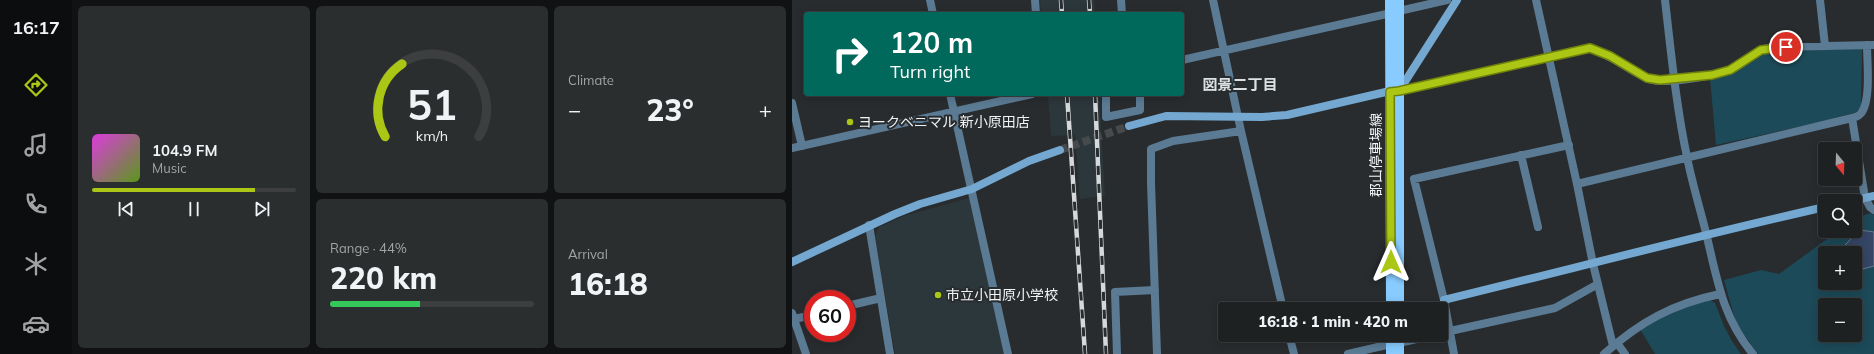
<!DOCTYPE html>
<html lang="en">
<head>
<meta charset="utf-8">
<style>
	:root { --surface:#1e2122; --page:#2b2e2f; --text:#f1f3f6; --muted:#a1a3a5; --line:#3c3e40; --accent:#abc614 }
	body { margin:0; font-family:Mulish,"Noto Sans JP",sans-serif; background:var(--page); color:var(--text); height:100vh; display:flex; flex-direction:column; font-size:15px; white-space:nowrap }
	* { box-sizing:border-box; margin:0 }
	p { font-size:13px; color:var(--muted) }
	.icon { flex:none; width:22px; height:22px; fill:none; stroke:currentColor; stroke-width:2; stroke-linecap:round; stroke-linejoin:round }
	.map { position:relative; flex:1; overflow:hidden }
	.side { display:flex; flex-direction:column; gap:6px; padding:6px; background:#101213; width:720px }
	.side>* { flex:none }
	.top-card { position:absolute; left:12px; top:12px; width:380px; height:84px; border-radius:4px; box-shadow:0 2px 10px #0003,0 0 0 1px var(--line); background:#00695c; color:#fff; overflow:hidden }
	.needle { width:26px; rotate:161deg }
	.tools { position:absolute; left:1026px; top:142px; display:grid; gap:8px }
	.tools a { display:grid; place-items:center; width:44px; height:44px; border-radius:4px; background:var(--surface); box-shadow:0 2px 10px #0003,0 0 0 1px var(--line); font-size:20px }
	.speed { position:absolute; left:12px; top:290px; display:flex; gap:8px; font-size:20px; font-weight:700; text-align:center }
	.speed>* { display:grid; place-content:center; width:52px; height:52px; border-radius:50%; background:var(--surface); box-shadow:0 2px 10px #0003,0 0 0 1px var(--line); line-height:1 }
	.speed .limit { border:6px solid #d22; background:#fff; color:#111 }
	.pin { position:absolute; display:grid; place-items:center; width:34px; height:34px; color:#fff; margin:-17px; border:2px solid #fff; border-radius:50%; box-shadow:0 1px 4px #0007 }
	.me { position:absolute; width:44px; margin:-22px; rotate:0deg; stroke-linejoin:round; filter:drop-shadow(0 0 3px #0008) }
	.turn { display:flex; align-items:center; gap:14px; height:84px; padding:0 20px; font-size:18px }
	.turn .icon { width:52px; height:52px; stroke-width:2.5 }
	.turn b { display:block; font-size:28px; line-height:34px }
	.big { font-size:30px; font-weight:800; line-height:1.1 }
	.side .card { flex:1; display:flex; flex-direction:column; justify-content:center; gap:6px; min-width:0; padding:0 14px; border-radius:6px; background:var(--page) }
	.side .dial { align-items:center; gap:0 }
	.dial svg { height:104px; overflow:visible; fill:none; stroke:var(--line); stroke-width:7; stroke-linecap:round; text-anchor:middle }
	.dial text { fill:var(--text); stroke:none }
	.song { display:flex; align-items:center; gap:12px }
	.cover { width:48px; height:48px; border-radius:6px; background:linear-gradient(135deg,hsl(300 70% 55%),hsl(90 70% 35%)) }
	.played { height:4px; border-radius:2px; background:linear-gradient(90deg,var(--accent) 80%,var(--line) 80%) }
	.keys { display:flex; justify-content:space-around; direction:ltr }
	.heat { display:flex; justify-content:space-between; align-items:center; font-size:22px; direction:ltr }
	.charge { height:6px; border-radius:3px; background:linear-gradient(90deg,#34c759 44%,var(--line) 0) }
	.side .tiles { flex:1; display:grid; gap:6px; grid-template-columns:repeat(3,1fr) }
	.card:first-child { grid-row:span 2 }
	.trip { position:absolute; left:426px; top:302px; width:230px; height:40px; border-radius:4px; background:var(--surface); box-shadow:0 2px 10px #0003,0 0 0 1px var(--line); font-weight:800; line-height:40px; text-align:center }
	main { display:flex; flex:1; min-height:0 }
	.tab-bar { display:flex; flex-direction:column; width:72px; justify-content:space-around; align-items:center; background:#0c0d0e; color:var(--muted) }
	.tab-bar .icon { width:28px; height:28px }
	.tab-bar .selected { color:var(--accent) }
	.tab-bar b { font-size:18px; color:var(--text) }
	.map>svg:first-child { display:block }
</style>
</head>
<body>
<main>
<nav class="tab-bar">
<b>16:17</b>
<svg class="icon selected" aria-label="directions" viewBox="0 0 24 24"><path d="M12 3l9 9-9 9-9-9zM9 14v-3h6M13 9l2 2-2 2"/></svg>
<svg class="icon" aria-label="music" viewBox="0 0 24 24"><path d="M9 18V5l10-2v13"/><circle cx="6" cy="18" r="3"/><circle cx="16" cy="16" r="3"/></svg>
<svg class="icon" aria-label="phone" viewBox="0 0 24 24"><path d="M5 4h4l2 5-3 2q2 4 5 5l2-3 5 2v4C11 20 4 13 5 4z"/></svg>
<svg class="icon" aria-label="climate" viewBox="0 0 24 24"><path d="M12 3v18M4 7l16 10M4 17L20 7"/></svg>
<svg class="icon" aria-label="car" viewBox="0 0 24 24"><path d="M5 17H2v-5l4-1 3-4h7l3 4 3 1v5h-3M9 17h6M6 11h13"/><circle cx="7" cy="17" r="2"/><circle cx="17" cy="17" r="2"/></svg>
</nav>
<section class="side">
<div class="tiles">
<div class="card">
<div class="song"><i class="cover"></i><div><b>104.9 FM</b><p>Music</p></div></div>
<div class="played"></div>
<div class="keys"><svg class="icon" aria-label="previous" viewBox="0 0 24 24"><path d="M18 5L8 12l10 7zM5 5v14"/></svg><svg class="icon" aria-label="pause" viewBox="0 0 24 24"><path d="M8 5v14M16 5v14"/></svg><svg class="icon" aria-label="next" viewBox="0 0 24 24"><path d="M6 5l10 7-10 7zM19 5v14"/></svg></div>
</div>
<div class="card dial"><svg viewBox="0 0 100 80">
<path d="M14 69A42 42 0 1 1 86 69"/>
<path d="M14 69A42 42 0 0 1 27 13" stroke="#abc614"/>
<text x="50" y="56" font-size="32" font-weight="700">51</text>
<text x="50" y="72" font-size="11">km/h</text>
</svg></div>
<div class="card"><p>Climate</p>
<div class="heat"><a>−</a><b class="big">23°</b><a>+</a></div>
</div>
<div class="card"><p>Range · 44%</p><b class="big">220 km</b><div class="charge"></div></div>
<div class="card"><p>Arrival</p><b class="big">16:18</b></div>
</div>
</section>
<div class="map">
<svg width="1082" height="354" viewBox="0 0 1082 354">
	<rect width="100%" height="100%" fill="#282c2e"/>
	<!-- built -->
	<path fill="#2c373b" d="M248,0H302L303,14H249Z
		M256,94H307L313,196L288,199L283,135L259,136Z
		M177,198L214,354H103L83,237L87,227L115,215Z"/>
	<!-- green -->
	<path fill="#1d4a58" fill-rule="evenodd" d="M1070,49L1069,107L1065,112L1024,123L924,145L918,78L969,54L981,51Z
		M1079,213L1082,215V354H966L944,323L932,280L969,270L987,274L1046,231H1063V218ZM1033,253H1063V283H1033ZM1033,305H1063V335H1033Z
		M918,300L923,303L932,326L940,341L949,354H863L848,329C870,316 893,306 918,300Z"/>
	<!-- water -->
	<path fill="#354666" stroke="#6d7a91" d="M1068,230L1082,232V266L1063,271V253H1045Z"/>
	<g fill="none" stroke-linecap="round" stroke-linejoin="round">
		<!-- secondary-tunnel -->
		<path stroke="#464a4c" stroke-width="8" stroke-dasharray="8 4" stroke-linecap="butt" d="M268,150L337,126"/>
		<!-- street -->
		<path stroke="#5b7b94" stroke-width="8" d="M138,0L141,14
			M243,0L244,14
			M329,0L330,14
			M421,0L449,131L491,309
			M744,0L785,184L801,264L821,346
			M873,0C879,52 884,105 895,157C900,183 908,208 914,233C925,278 930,317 961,354
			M1028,0L1033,46
			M607,11L655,0
			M390,60L599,13
			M607,91L798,48C819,55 835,69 854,78C872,86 917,76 936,71C949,67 957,55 969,50C973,48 978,48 981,47L1082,45
			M158,94L216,354
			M314,94V117L348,110V94
			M0,103L10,146
			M1060,118C1064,117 1068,116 1070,112C1079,98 1075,62 1075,45
			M0,148L240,94
			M729,155L746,227
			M785,184L1060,118L1073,198L1078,207L1082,210
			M77,225L98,354
			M55,306L89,298
			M0,313L14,354
			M2,319L21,315
			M649,333L763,308L806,284
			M497,335L502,354
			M607,343L642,335
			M825,343L833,354
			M325,354L323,292L363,290
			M365,354L359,183V149L381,141L449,131
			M556,354L599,344
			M662,354L652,300L622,179L777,145
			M812,354C848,322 880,304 928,294"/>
		<!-- secondary -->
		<path stroke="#74a8d0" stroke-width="8" d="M337,126L374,116L470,117L495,115L598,91H607L665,0
			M1059,201L1082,196
			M0,262L103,214L128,204L180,189L237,161L268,150
			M652,300C779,269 905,236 1033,207"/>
		<!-- primary -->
		<path stroke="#87cbff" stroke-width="10" d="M598,0L599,309
			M607,0V309
			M599,354V335
			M607,354V335"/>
		<!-- rail casing -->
		<g stroke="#d6d9db" stroke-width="4.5">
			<path id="rail" d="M269,0L270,14
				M297,0L298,14
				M275,94L293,354
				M303,94L314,354"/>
		</g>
		<!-- rail -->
		<use href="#rail" stroke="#282c2e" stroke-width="3" stroke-dasharray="9" stroke-linecap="butt"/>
	</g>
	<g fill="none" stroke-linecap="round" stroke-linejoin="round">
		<!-- route casing -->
		<g stroke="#6f810d" stroke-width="10">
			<path id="route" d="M599,262L598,92L607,91L798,48L818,56L855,78L868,80L920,75L938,70L969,50L994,47"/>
		</g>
		<!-- route -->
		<use href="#route" stroke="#abc614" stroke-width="7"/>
	</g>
	<!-- markers -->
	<g fill="#abc614" stroke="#282c2e" stroke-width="1.5">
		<circle cx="58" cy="122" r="4"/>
		<circle cx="146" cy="295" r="4"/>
	</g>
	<g text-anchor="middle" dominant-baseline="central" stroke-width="4" stroke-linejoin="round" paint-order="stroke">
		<!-- poi labels -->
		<g font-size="14" fill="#f0f3f4" stroke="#282c2e" text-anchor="start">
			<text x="66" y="122">ヨークベニマル 新小原田店</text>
			<text x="154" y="295">市立小田原小学校</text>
		</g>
		<!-- street labels -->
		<g font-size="14" fill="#f0f3f4" stroke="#282c2e">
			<text transform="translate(584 155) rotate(-90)">郡山停車場線</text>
		</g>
		<!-- neighbourhood labels -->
		<g font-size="15" font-weight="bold" fill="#dce1e3" stroke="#282c2e">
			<text x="448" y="84">図景二丁目</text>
		</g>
	</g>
</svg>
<div class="tools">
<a><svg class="needle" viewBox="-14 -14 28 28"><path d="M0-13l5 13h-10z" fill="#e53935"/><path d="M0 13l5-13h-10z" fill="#a1a3a5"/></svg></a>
<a><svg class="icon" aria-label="search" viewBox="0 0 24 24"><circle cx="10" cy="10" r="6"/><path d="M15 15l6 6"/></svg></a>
<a>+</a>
<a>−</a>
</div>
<div class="speed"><div class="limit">60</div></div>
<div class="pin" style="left:994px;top:47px;background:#d93025"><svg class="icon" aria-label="arrive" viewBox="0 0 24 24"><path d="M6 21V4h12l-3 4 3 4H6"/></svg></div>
<svg class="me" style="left:599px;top:262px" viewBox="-20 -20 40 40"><path d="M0-17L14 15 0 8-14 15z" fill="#abc614" stroke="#fff" stroke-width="4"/></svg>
<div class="trip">16:18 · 1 min · 420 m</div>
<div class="top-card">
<div class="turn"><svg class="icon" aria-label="right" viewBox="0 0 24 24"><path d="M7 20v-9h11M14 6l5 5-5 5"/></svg><div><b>120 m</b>Turn right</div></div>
</div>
</div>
</main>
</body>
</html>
